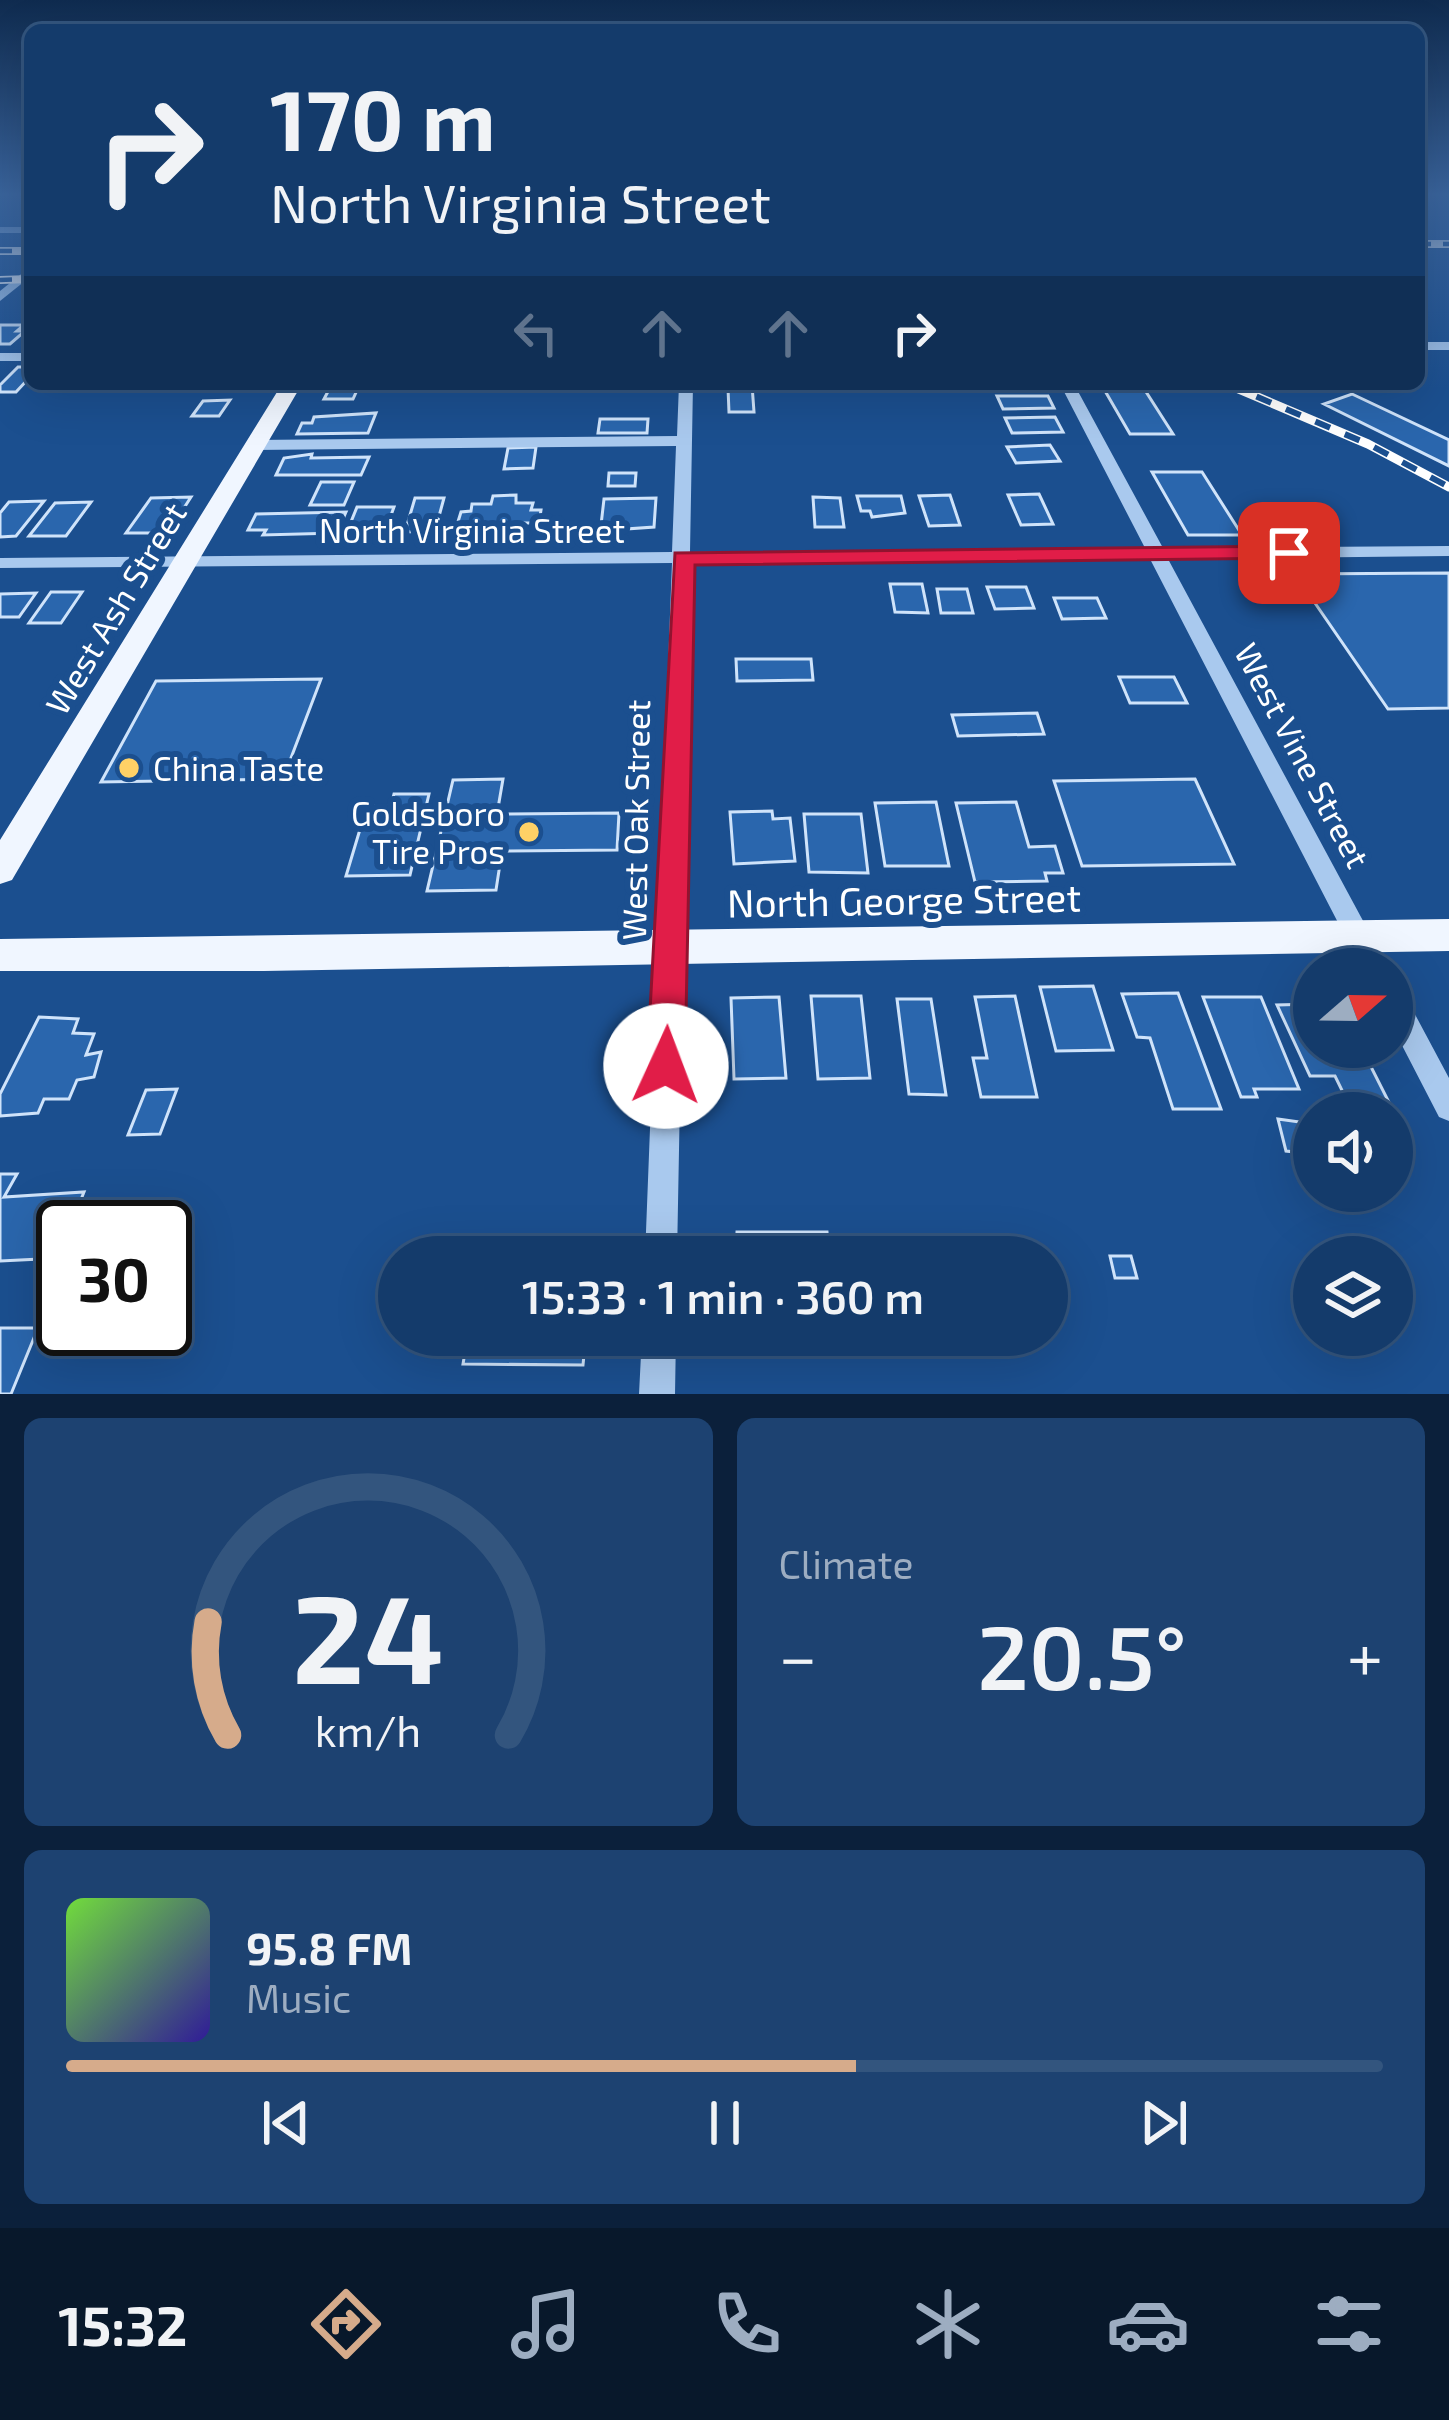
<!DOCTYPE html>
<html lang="en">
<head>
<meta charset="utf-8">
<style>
	:root { --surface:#143b6b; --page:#1d4271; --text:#f1f3f6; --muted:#9dadc1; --line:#33557e; --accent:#d6ab8b }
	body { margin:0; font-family:"Exo 2",sans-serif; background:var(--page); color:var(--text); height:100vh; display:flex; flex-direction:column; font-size:45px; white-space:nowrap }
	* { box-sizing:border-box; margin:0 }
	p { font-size:39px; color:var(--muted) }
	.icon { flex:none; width:66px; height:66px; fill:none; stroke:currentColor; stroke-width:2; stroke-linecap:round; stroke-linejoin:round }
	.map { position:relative; height:1394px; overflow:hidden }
	.sheet { display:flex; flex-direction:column; gap:24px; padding:24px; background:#0b203b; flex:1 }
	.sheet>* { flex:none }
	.guide { position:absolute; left:24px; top:24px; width:1401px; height:366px; border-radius:18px; box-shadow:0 12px 48px #0002,0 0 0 3px var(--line); background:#143b6b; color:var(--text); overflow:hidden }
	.needle { width:78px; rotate:70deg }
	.fabs { position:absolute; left:1293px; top:948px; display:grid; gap:24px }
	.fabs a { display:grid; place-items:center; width:120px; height:120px; border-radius:50%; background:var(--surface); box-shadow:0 12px 48px #0002,0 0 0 3px var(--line); font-size:60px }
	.speed { position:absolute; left:36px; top:1200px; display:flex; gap:24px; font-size:60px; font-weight:700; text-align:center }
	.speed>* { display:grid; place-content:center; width:156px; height:156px; border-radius:50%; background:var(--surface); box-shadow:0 12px 48px #0002,0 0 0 3px var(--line); line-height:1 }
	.speed .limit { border:6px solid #111; border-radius:18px; background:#fff; color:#111 }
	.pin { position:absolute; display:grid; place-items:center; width:102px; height:102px; color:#fff; margin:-51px; border-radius:24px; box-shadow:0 6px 18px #0006 }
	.me { position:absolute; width:132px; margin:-66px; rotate:2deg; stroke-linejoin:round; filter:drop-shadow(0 0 9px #0008) }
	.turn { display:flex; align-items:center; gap:42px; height:252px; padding:0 48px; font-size:54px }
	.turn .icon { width:156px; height:156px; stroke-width:2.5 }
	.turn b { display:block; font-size:84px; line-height:102px }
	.lanes { display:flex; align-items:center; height:114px; padding:0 48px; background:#0003; justify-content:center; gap:60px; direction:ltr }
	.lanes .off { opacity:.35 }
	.big { font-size:90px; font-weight:600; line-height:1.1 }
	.sheet .card { flex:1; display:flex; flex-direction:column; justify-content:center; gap:18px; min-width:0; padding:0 42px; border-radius:18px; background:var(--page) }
	.sheet .dial { align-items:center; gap:0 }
	.dial svg { height:312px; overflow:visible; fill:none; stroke:var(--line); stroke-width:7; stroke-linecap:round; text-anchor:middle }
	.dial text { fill:var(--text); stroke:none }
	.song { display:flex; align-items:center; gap:36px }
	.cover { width:144px; height:144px; border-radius:18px; background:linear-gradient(135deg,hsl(100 70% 55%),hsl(250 70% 35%)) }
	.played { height:12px; border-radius:6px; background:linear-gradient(90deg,var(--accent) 60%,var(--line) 60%) }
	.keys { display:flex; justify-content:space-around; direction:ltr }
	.heat { display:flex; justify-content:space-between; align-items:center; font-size:66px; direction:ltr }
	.sheet .tiles { flex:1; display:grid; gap:24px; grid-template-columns:1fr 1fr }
	.card:last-child { grid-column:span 2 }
	.trip { position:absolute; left:378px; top:1236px; width:690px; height:120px; border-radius:60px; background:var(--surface); box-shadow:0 12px 48px #0002,0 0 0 3px var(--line); font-weight:600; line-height:120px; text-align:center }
	.menu { display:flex; height:192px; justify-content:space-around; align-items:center; background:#08182b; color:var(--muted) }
	.menu .icon { width:84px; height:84px }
	.menu .selected { color:var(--accent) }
	.menu b { font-size:54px; color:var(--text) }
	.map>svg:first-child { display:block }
</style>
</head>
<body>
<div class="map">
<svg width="1449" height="1394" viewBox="0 0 1449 1394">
	<rect width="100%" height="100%" fill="#1b4f8f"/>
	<!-- building -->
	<path fill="#2a66ad" stroke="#cfe3fa" stroke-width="3" d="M0,325H24L17,331H25L10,344H0Z
		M18,367H30V377L16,392H0V385Z
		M332,384H348L346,388H358L353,399H324Z
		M717,384L752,385L754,412H729L728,388H717Z
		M1101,384H1141L1173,434H1130Z
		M1352,394L1449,440V466L1324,404Z
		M997,396H1048L1054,408L1003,409Z
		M230,400L219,416H192L203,401Z
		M376,413L368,433L297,434L302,423H312L314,417Z
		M1055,417L1063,432L1012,433L1005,418Z
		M600,419H648L647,433H598Z
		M1050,445L1060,461L1016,463L1007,447Z
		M536,447L533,468L504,469L508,448Z
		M312,454L311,458L369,457L361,475H276L284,458Z
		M1152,472H1202L1242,535H1188Z
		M609,473H636L635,486H608Z
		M321,482H354L344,505H310Z
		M1039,494L1053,524L1021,525L1008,495Z
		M516,495V503H533L531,510H541L539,523H508L505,531H487L488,524L457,525L461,512L471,511L472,504H491L493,496Z
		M950,495L960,525L929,526L919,496Z
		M857,496H901L905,513L872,517L870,511H861Z
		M191,497L168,533H126L151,498Z
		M813,497L840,498L844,527H815Z
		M415,498H444L435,531L405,532Z
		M656,498L654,527L611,530L612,525H601L604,499Z
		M44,501L16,536L0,537V513L9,502Z
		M91,502L66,536H29L55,503Z
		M357,507H394L386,529H362L359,539H344Z
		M346,512L337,533L263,535L266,530H248L256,514Z
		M1449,573V708L1388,709L1295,574Z
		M890,584H922L928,613L895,612Z
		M987,587H1026L1034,608L995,609Z
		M937,589H967L973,613H941Z
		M51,592H82L61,623H29Z
		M36,593L19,617H0V594Z
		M1054,598H1097L1106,618L1062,619Z
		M736,659H811L813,680L737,681Z
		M1119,677H1174L1187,703H1130Z
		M321,679L283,779L101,782L156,681Z
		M1037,713L1044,734L958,736L952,715Z
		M503,779L497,814L619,813L617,850L502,851L496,890L427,891L453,780Z
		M1195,779L1234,864L1082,866L1054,781Z
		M394,794H429L410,875L346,876L367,806H391Z
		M936,802L949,866H885L875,803Z
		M1016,802L1029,847L1055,846L1063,873H1045L1047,881L975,882L956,803Z
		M772,811L773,819L790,818L795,861L734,864L730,812Z
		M804,814H861L868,873L809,872Z
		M1093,986L1113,1050L1056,1051L1040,987Z
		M1178,993L1221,1109H1173L1150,1038L1137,1037L1122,994Z
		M811,996H861L870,1078L818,1079Z
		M1015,996L1037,1097H981L973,1058H987L975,997Z
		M779,997L786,1078L734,1079L731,998Z
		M1203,997H1261L1299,1089H1254L1257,1097H1241Z
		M897,999H931L946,1095L909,1094Z
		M1314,1004V1047H1361L1410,1144L1392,1145V1113H1353L1335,1076H1310L1277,1005Z
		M39,1017L78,1019L73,1033L94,1034L86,1055L101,1052L94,1077L77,1080L69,1099H44L38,1113L0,1116V1094Z
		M177,1089L160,1134L128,1135L146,1090Z
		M1278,1119L1314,1124V1154L1286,1151Z
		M0,1174H17L4,1197L84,1192L72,1222L54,1224L40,1259L0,1261Z
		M737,1232H827L829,1257H736Z
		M1110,1256H1131L1137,1278H1115Z
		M0,1328H38L11,1394H0Z
		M468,1335H586L583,1365L463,1364Z"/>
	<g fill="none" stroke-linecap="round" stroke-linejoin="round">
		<!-- minor -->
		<path fill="#a9c9ee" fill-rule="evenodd" d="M0,227H30V233H0Z
			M30,267V277L0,301V291Z
			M1419,342H1449V350H1419Z
			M0,353H30V361H0Z
			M679,384H693L690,552L1145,548L1060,384H1074L1163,548L1449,546V556L1168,559L1389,969H1362L1150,559L690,563L677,1257H645L672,563L0,568V558L672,552L676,446L254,450L246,445L254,440L677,436Z
			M1392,987L1402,990L1449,1078V1121L1439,1117L1392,1026Z
			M642,1335H676L675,1394H639Z"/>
		<!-- major -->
		<path fill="#f0f6ff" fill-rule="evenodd" d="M282,384H302L12,880L0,884V840Z
			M1449,919V951L264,971H0V939Z"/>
		<!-- rail-far1 casing -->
		<g stroke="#fff" stroke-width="8">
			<path id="rail-far1" d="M1419,244H1449
				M0,251H30
				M0,280L30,279"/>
		</g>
		<!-- rail casing -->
		<g stroke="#fff" stroke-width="9">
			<path id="rail" d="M1227,384L1368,444L1449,487"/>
		</g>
		<!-- rail-far1 -->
		<use href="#rail-far1" stroke="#1b4f8f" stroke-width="4.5" stroke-dasharray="12" stroke-linecap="butt"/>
		<!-- rail -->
		<use href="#rail" stroke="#1b4f8f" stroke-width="6" stroke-dasharray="16" stroke-linecap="butt"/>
	</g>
	<!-- sky -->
	<linearGradient id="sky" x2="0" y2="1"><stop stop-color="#0f2b4f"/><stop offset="0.5" stop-color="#39639b"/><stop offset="1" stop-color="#39639b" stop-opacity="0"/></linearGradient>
	<rect width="1449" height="389" fill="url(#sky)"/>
	<!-- route -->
	<path fill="#e11d48" stroke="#92132f" stroke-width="3" d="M1289,546L1298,548V558L695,565L685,1066L679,1079L666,1084L653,1079L647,1066L675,553Z"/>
	<!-- markers -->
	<g fill="#ffd166" stroke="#1b4f8f" stroke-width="4.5">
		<circle cx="129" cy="768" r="12"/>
		<circle cx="529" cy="832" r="12"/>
	</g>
	<g text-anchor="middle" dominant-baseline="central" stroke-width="12" stroke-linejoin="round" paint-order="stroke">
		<!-- street labels -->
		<g font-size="33" fill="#fff" stroke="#1b4f8f">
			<text x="472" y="530">North Virginia Street</text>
			<text transform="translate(115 608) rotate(-59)">West Ash Street</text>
			<text transform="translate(1303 755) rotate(62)">West Vine Street</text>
			<text transform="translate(635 820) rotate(-89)">West Oak Street</text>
		</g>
		<!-- poi labels -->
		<g font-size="33" fill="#fff" stroke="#1b4f8f" text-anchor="start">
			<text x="153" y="768">China Taste</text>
			<text x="505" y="813" text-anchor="end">Goldsboro<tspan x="505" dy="38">Tire Pros</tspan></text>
		</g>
		<!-- near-street labels -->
		<g font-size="39" fill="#fff" stroke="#1b4f8f">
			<text transform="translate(904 899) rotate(-1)">North George Street</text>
		</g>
	</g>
</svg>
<div class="fabs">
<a><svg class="needle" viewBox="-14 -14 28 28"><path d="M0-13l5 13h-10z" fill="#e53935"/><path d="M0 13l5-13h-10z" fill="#9dadc1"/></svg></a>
<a><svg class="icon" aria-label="sound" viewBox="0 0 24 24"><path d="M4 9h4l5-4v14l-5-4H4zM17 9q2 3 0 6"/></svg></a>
<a><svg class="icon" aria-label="layers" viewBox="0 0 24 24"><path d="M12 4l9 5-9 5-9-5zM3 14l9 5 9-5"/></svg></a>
</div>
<div class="speed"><div class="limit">30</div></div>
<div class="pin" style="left:1289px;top:553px;background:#d93025"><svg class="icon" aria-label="arrive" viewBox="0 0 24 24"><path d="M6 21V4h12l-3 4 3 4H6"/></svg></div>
<svg class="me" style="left:666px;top:1066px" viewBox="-20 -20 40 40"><circle r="19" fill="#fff"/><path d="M0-13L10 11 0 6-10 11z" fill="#e11d48"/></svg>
<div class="trip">15:33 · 1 min · 360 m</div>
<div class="guide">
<div class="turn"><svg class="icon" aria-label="right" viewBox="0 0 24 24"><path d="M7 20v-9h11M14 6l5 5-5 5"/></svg><div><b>170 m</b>North Virginia Street</div></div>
<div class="lanes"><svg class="icon off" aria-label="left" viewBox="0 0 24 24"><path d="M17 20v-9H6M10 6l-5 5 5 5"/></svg><svg class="icon off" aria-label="ahead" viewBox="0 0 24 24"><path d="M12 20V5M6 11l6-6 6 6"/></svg><svg class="icon off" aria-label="ahead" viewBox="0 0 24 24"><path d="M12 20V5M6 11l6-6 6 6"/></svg><svg class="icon" aria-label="right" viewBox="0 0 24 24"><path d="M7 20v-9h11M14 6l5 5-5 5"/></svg></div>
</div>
</div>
<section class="sheet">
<div class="tiles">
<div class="card dial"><svg viewBox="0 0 100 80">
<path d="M14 69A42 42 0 1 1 86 69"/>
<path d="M14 69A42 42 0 0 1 9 40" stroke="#d6ab8b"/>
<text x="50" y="56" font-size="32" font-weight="700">24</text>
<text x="50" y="72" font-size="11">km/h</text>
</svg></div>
<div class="card"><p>Climate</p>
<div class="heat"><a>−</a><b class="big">20.5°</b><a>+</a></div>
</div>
<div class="card">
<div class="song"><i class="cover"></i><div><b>95.8 FM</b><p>Music</p></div></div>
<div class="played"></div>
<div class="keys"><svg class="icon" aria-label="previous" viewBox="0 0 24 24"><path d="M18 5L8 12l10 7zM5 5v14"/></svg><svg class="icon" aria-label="pause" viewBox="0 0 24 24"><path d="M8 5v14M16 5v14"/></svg><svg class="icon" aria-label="next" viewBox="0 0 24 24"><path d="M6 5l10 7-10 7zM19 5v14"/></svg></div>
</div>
</div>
</section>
<nav class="menu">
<b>15:32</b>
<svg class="icon selected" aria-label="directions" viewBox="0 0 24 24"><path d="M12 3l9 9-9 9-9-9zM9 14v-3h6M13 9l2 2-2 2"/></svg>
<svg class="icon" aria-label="music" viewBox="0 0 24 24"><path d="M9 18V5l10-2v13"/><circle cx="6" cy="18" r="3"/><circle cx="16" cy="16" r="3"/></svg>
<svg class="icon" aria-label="phone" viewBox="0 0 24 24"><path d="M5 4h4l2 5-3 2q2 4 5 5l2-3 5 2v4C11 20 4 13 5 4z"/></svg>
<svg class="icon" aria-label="climate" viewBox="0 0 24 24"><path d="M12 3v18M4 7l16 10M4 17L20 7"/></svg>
<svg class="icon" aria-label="car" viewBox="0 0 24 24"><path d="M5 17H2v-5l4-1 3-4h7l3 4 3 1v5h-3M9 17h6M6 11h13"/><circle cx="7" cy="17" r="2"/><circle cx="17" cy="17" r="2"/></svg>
<svg class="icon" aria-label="filters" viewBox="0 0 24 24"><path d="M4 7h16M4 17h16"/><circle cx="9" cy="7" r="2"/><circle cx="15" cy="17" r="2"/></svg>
</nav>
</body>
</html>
